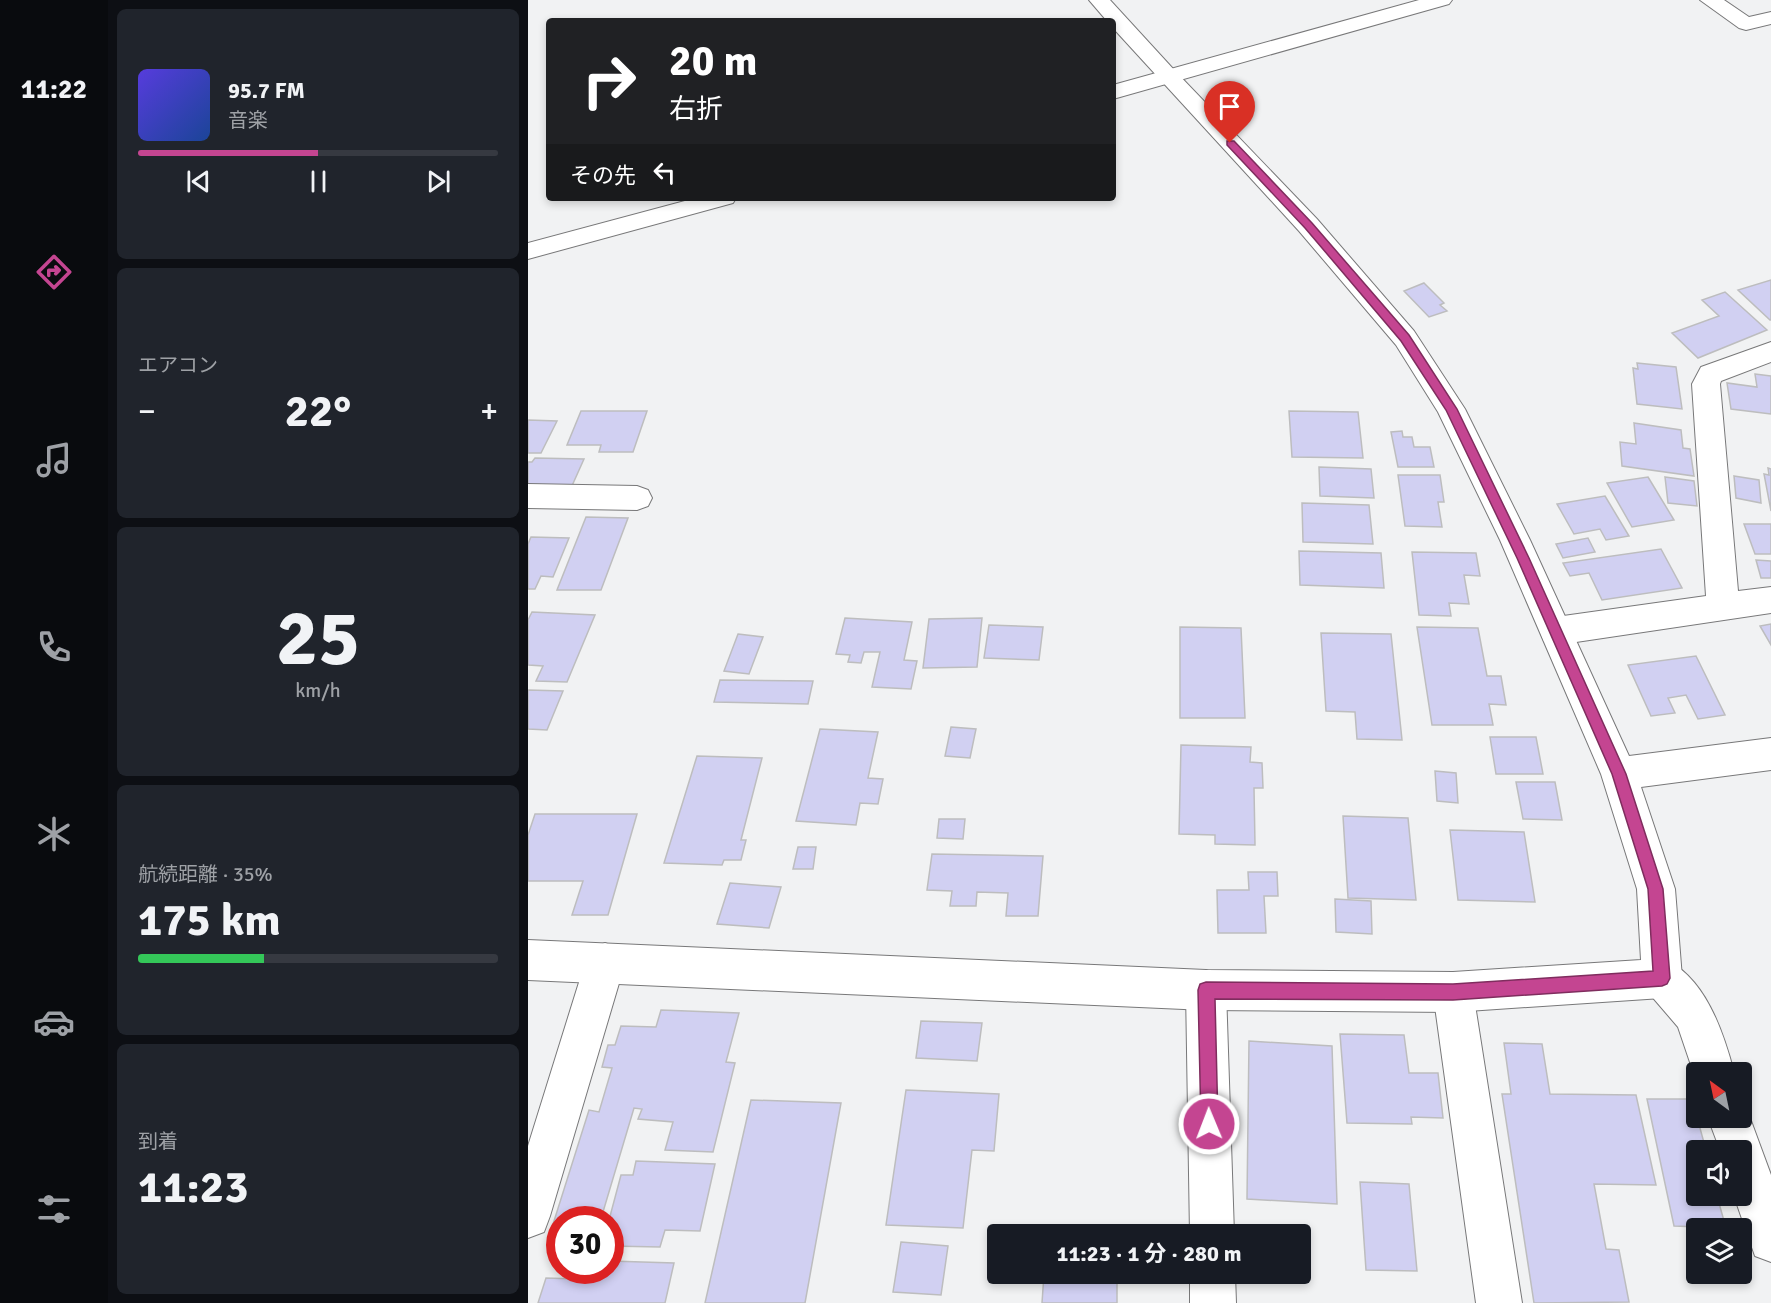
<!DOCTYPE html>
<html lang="ja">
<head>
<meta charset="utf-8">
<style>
	:root { --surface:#171b24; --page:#20242c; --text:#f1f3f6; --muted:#9ea1a6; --line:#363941; --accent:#c44591 }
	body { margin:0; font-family:Signika,"Noto Sans JP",sans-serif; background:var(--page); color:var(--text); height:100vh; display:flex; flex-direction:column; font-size:22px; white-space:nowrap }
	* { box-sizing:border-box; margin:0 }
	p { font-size:20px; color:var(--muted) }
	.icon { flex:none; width:33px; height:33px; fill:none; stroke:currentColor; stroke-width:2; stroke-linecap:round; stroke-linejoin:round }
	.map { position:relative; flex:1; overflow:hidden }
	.sheet { display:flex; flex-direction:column; gap:9px; padding:9px; background:#0d0f14; width:420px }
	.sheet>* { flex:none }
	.banner { position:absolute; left:18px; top:18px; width:570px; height:183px; border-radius:6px; box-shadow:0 3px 9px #0003; background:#202124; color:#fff; overflow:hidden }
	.needle { width:39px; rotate:327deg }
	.controls { position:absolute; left:1158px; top:1062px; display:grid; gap:12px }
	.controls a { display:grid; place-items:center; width:66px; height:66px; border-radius:6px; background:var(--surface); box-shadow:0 3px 9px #0003; font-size:30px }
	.speed { position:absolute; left:18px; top:1206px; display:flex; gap:12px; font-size:30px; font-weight:700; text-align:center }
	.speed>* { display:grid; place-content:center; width:78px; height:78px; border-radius:50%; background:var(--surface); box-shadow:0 3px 9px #0003; line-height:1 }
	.speed .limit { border:9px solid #d22; background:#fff; color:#111 }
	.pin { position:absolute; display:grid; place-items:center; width:51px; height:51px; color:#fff; margin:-62px -26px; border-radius:50% 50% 50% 0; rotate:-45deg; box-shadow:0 0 6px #0007 }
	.pin .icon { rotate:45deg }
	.me { position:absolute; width:66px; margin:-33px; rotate:359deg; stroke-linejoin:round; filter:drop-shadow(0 0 4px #0008) }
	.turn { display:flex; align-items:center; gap:21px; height:126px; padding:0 24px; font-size:27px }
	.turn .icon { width:78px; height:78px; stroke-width:2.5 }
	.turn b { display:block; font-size:42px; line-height:51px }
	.then { display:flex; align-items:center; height:57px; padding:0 24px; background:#0003; gap:12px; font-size:22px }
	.big { font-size:45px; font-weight:700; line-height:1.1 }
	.sheet .card { flex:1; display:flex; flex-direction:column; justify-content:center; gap:9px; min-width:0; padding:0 21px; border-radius:9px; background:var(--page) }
	.sheet .dial { align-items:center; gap:0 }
	.dial b { font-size:78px; line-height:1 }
	.song { display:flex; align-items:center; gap:18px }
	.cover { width:72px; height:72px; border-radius:9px; background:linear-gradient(135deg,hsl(250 70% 55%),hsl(220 70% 35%)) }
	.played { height:6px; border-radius:3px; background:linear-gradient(90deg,var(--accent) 50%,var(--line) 50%) }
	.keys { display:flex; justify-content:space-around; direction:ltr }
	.heat { display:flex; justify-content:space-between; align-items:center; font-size:33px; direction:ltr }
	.charge { height:9px; border-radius:4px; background:linear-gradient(90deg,#34c759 35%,var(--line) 0) }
	.trip { position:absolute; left:459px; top:1224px; width:324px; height:60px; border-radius:6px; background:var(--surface); box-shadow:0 3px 9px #0003; font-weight:700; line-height:60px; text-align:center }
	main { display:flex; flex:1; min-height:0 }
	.dock { display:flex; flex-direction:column; width:108px; justify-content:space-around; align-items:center; background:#090b0e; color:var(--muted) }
	.dock .icon { width:42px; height:42px }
	.dock .active { color:var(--accent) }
	.dock b { font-size:27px; color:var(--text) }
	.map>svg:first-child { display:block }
</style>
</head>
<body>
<main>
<nav class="dock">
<b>11:22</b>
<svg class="icon active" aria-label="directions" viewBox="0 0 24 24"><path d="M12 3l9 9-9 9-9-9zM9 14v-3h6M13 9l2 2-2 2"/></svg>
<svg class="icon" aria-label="music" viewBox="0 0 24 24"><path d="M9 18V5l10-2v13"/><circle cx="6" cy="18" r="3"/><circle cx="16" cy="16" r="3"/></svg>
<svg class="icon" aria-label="phone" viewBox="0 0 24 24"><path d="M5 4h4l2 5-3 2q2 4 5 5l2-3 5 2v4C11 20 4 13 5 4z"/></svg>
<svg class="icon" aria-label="climate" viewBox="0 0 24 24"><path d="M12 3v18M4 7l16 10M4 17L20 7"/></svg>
<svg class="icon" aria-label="car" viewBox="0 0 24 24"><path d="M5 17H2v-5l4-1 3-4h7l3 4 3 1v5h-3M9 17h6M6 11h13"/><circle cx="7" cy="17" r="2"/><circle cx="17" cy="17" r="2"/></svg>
<svg class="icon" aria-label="filters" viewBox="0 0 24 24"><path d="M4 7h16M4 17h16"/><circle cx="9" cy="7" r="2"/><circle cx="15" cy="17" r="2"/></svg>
</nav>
<section class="sheet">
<div class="card">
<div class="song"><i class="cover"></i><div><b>95.7 FM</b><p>音楽</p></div></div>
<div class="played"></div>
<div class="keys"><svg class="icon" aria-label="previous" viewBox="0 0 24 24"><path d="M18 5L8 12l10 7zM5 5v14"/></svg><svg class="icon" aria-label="pause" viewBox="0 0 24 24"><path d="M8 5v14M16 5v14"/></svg><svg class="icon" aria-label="next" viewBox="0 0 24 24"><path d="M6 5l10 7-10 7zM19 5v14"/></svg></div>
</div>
<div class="card"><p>エアコン</p>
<div class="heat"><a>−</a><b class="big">22°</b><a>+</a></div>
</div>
<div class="card dial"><b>25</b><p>km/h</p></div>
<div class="card"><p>航続距離 · 35%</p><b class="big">175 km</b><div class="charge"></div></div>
<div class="card"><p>到着</p><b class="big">11:23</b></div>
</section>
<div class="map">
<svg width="1243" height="1303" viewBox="0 0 1243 1303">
	<rect width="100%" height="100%" fill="#f1f2f3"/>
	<!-- building -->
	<path fill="#d1d0f2" stroke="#bdbdbe" stroke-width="1.5" d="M1243,280V320H1242L1210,290Z
		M896,283L916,303L912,305L919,311L901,317L876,291Z
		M1197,292L1239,330L1170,358L1144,333L1191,316L1174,300Z
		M1109,363L1148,367L1154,409L1109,404L1105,368L1110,369Z
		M1227,374L1243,376V414L1203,409L1199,383L1229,387Z
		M53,411H119L105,452H71L73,445H39Z
		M761,411L830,412L835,458L764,457Z
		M0,420L29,421L13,453H0Z
		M1106,423L1153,430L1155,448L1162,449L1166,476L1094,466L1092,442L1108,444Z
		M874,431L875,437H884L886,447H902L906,467H870L863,432Z
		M7,458L56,459L43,488L0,486V462H4Z
		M791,467L843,469L846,498L792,496Z
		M1240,468L1243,469V511L1236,474L1241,475Z
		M870,475H912L916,502H910L914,527L877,526Z
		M1206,476L1231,480L1233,503L1208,498Z
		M1120,477L1146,520L1104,527L1079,483Z
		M1137,477L1166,481L1169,506L1140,503Z
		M1077,496L1101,536L1078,540L1072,529L1046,534L1029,504Z
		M774,503L841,505L845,544L775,542Z
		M58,517L100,518L73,590H29Z
		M1216,524H1243V554H1227Z
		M3,537L41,538L25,577L13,576L7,589H0V544Z
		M1060,538L1067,552L1035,558L1028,544Z
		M1133,549L1154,588L1074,600L1061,573L1042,576L1035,563Z
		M771,551L853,553L856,588L772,585Z
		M884,552L948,553L952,576L936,575L941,604L921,603L923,616L891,615Z
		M1228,560L1243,561V578H1233Z
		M4,612L67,615L39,682L8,681L15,666L0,665V620Z
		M317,618L384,622L376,660L389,661L383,689L344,687L352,652H336L333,663L320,662L322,655L308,654Z
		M454,618L449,667L395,668L401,619Z
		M1243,624V645L1232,626Z
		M461,625L515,627L511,660L456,658Z
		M652,627L713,628L717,718H652Z
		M889,627L950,628L959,676H973L978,705L961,704L965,725H904Z
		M793,633L863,634L874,740L829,739L827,712L798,711Z
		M210,634L235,637L221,674L196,671Z
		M1168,656L1197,715L1170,719L1158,695L1140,698L1147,713L1123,716L1100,665Z
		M192,680L285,681L280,704L186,702Z
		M0,690L35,691L19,730L0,729Z
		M423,727L448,729L442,758L417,756Z
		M292,729L350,732L340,778L355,779L350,804L332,803L328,825L268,821Z
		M962,737H1008L1015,774H968Z
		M653,745L723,747L722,762L734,763L735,788H726L727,845L687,844V835L651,834Z
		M169,756L234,758L213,840H218L213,860H196L194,865L136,863Z
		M907,771L928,773L930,803L909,801Z
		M988,782H1027L1034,820L995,819Z
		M7,814H109L80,915H44L55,881H0V835Z
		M815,816L880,818L888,900L820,898Z
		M411,819H437L435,839L409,838Z
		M922,830L996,832L1007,902L930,900Z
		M270,847H288L285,869H265Z
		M404,854L515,856L510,916H478L480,893L449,892L448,906H422L424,891L399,890Z
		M720,872H749L750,896H736L738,933H690L689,890H721Z
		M202,883L253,887L241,928L189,924Z
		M807,899L843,901L844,934L808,932Z
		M133,1010L211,1013L198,1062L207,1063L185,1152L137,1150L145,1122L110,1119L114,1109L106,1108L75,1212H70L68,1220H32V1241L20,1240L61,1110L71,1112L84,1068L74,1067L80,1045H87L93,1026L128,1027Z
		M393,1021L454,1023L449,1061L388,1058Z
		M812,1034L876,1035L881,1073H910L915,1118L883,1117L884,1124L819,1123Z
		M721,1041L804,1046L809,1204L719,1199Z
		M976,1043L1014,1044L1022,1094L1108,1095L1128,1185L1066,1184L1078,1249L1091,1250L1101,1302L1006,1303L974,1094H983Z
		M378,1090L471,1094L466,1151L444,1150L435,1228L358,1225Z
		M1119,1099H1164L1178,1150H1168V1196H1189L1198,1228L1146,1226Z
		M223,1100L313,1103L277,1303H177Z
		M108,1161L187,1164L172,1231L137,1230L132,1247L82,1246L81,1220L93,1175H105Z
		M832,1182L881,1184L889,1271L838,1270Z
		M373,1242L420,1246L413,1295L365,1292Z
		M82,1261L146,1263L137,1303H10L18,1278L50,1279L53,1270H82Z
		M516,1274L589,1276V1303H514Z"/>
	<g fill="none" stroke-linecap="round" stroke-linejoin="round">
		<!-- minor casing -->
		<g stroke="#787879" stroke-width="2">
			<path id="minor" d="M891,0H924L921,4L585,99V85Z
				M1172,0H1196L1221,17L1243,12V24L1218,30L1211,28Z
				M168,198H208L205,203L0,259V243Z
				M1243,342V362L1193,381L1192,384L1210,591L1243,587V613L1028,645L1016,641L1012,631L1016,621L1028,617L1178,596L1164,384L1173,367Z
				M0,484L109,486L120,490L124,498L120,506L109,510L0,508Z
				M77,943L91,949L97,963L22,1216L16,1232L0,1238V1146L57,963L63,949Z
				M1134,958C1177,976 1195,1031 1206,1072H1168V1080L1150,1027L1120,992L1114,978L1120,964Z
				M678,970L692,976L698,990L706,1234H662L658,990L664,976Z
				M925,972L939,978L945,992L994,1303H948L905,992L911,978Z
				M1214,1102L1222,1118L1243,1175V1262L1227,1256L1206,1196H1214V1150H1192L1180,1118H1214Z
				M662,1274H707L708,1303H662Z"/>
		</g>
		<!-- tertiary casing -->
		<g stroke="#787879" stroke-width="2">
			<path id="tertiary" d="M561,0H582L648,72L789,219L886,331L937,409L1002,540L1101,756L1243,738V770L1113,787L1147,889L1154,978L1148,992L1134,998L925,1012L678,1010L0,980V940L678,970L925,972L1113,960L1109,889L1073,774L972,540L910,412L868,345L771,231L585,28V21H579Z"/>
		</g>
		<!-- minor -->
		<use href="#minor" fill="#fff" fill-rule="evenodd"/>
		<!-- tertiary -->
		<use href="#tertiary" fill="#fff" fill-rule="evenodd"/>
	</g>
	<!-- route -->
	<path fill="#c44591" stroke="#7f2d5e" stroke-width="1.5" d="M699,141H706L784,223L881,335L929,409L1001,558L1098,774L1135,889L1142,978L1139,984L1134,986L925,1000L687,999L690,1124L687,1130L681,1132L675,1130L673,1124L670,990L672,984L678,982L925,984L1125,971L1120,889L1084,774L989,558L918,410L873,341L777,228L699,145Z"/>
</svg>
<div class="controls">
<a><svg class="needle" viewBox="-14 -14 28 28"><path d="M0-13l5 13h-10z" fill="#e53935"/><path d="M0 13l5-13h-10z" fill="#9ea1a6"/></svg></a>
<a><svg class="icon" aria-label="sound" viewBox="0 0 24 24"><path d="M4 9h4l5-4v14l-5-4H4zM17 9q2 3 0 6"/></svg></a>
<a><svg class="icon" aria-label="layers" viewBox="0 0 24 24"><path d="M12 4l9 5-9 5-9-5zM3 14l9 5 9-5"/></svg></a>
</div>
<div class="speed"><div class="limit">30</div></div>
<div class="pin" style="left:702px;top:143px;background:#d93025"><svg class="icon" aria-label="arrive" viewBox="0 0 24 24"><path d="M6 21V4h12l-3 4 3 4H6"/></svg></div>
<svg class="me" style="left:681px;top:1124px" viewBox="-20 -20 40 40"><circle r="17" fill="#c44591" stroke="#fff" stroke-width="3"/><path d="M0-11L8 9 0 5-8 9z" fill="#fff"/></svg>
<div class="trip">11:23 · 1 分 · 280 m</div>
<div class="banner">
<div class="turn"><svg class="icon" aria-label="right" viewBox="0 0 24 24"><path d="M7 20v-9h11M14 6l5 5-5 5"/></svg><div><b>20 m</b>右折</div></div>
<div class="then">その先<svg class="icon" aria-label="left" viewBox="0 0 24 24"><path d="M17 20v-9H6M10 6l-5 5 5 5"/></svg></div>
</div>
</div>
</main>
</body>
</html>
